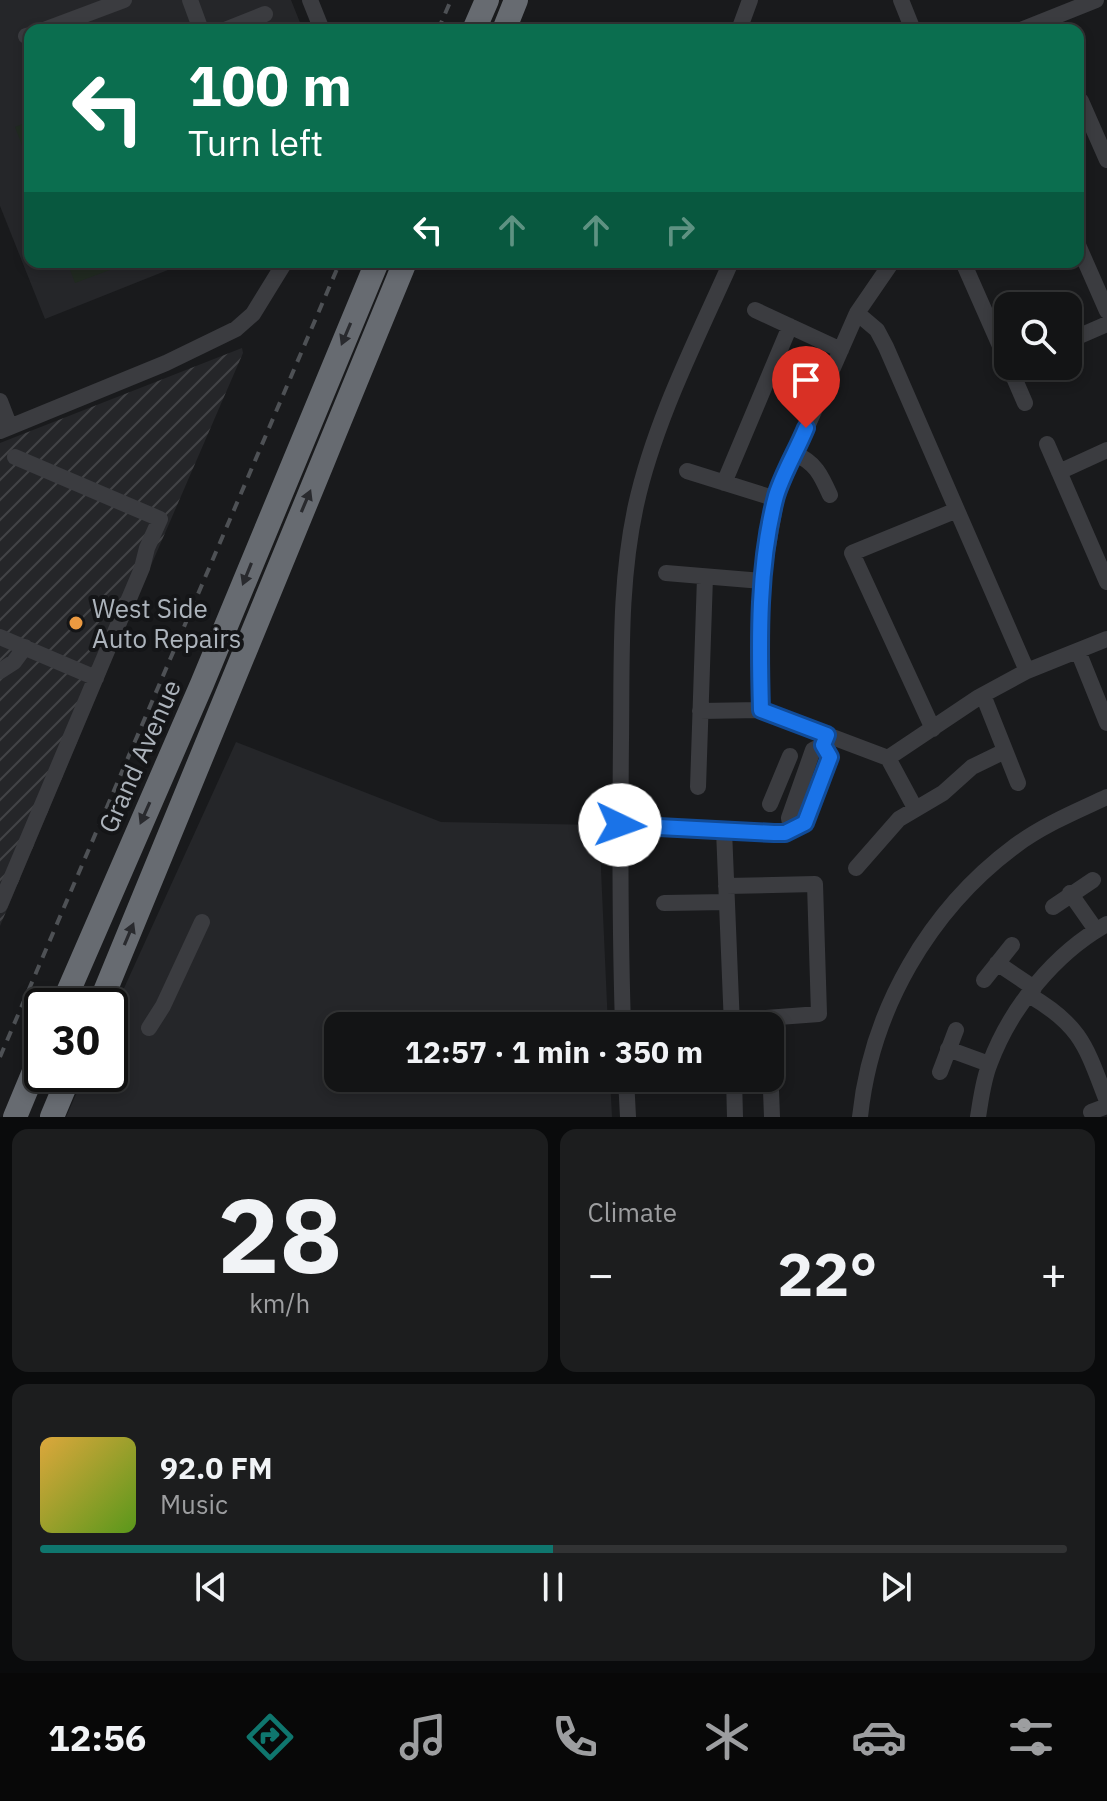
<!DOCTYPE html>
<html lang="en">
<head>
<meta charset="utf-8">
<style>
	:root { --surface:#131415; --page:#1c1d1e; --text:#f1f3f6; --muted:#9d9ea0; --line:#323334; --accent:#0f766e }
	body { margin:0; font-family:"IBM Plex Sans",sans-serif; background:var(--page); color:var(--text); height:100vh; display:flex; flex-direction:column; font-size:30px; white-space:nowrap }
	* { box-sizing:border-box; margin:0 }
	p { font-size:26px; color:var(--muted) }
	.icon { flex:none; width:44px; height:44px; fill:none; stroke:currentColor; stroke-width:2; stroke-linecap:round; stroke-linejoin:round }
	.map { position:relative; height:1117px; overflow:hidden }
	.sheet { display:flex; flex-direction:column; gap:12px; padding:12px; background:#0a0b0c; flex:1 }
	.sheet>* { flex:none }
	.banner { position:absolute; left:24px; top:24px; width:1060px; height:244px; border-radius:16px; box-shadow:0 4px 12px #0003,0 0 0 2px var(--line); background:#0b6e4f; color:#fff; overflow:hidden }
	.tools { position:absolute; left:994px; top:292px; display:grid; gap:16px }
	.tools a { display:grid; place-items:center; width:88px; height:88px; border-radius:16px; background:var(--surface); box-shadow:0 4px 12px #0003,0 0 0 2px var(--line); font-size:40px }
	.speed { position:absolute; left:24px; top:988px; display:flex; gap:16px; font-size:40px; font-weight:700; text-align:center }
	.speed>* { display:grid; place-content:center; width:104px; height:104px; border-radius:50%; background:var(--surface); box-shadow:0 4px 12px #0003,0 0 0 2px var(--line); line-height:1 }
	.speed .limit { border:4px solid #111; border-radius:12px; background:#fff; color:#111 }
	.pin { position:absolute; display:grid; place-items:center; width:68px; height:68px; color:#fff; margin:-82px -34px; border-radius:50% 50% 50% 0; rotate:-45deg; box-shadow:0 0 8px #0007 }
	.pin .icon { rotate:45deg }
	.me { position:absolute; width:88px; margin:-44px; rotate:93deg; stroke-linejoin:round; filter:drop-shadow(0 0 6px #0008) }
	.turn { display:flex; align-items:center; gap:28px; height:168px; padding:0 32px; font-size:36px }
	.turn .icon { width:104px; height:104px; stroke-width:2.5 }
	.turn b { display:block; font-size:56px; line-height:68px }
	.lanes { display:flex; align-items:center; height:76px; padding:0 32px; background:#0003; justify-content:center; gap:40px; direction:ltr }
	.lanes .off { opacity:.35 }
	.big { font-size:60px; font-weight:700; line-height:1.1 }
	.sheet .widget { flex:1; display:flex; flex-direction:column; justify-content:center; gap:12px; min-width:0; padding:0 28px; border-radius:16px; background:var(--page) }
	.sheet .dial { align-items:center; gap:0 }
	.dial b { font-size:104px; line-height:1 }
	.song { display:flex; align-items:center; gap:24px }
	.cover { width:96px; height:96px; border-radius:12px; background:linear-gradient(135deg,hsl(40 70% 55%),hsl(90 70% 35%)) }
	.played { height:8px; border-radius:4px; background:linear-gradient(90deg,var(--accent) 50%,var(--line) 50%) }
	.keys { display:flex; justify-content:space-around; direction:ltr }
	.heat { display:flex; justify-content:space-between; align-items:center; font-size:44px; direction:ltr }
	.sheet .tiles { flex:1; display:grid; gap:12px; grid-template-columns:1fr 1fr }
	.widget:last-child { grid-column:span 2 }
	.trip { position:absolute; left:324px; top:1012px; width:460px; height:80px; border-radius:16px; background:var(--surface); box-shadow:0 4px 12px #0003,0 0 0 2px var(--line); font-weight:700; line-height:80px; text-align:center }
	.menu { display:flex; height:128px; justify-content:space-around; align-items:center; background:#080808; color:var(--muted) }
	.menu .icon { width:56px; height:56px }
	.menu .active { color:var(--accent) }
	.menu b { font-size:36px; color:var(--text) }
	.map>svg:first-child { display:block }
</style>
</head>
<body>
<div class="map">
<svg width="1107" height="1117" viewBox="0 0 1107 1117">
	<defs>
		<pattern id="industrial-furrows" width="10" height="10" patternUnits="userSpaceOnUse" patternTransform="scale(2)"><rect width="10" height="10" fill="#252629"/><path d="M-1 1l2-2M0 10L10 0M9 11l2-2" fill="none" stroke="#424346"/></pattern>
	</defs>
	<rect width="100%" height="100%" fill="#191a1c"/>
	<!-- built -->
	<path fill="#252629" d="M0,0H291L303,30H30V262H188L45,319L0,206Z
		M236,742L441,822L599,825L608,1026H338V1078H610L612,1117H66L85,1074H110V1019Z"/>
	<!-- industrial -->
	<path fill="url(#industrial-furrows)" d="M242,348L243,353L149,570L0,926V443Z"/>
	<!-- green -->
	<path fill="#212a21" d="M30,121V166L15,127Z
		M67,262H131L75,283Z"/>
	<g fill="none" stroke-linecap="round" stroke-linejoin="round">
		<!-- minor -->
		<path stroke="#3b3c40" stroke-width="16" d="M190,0L201,30
			M310,0L322,30
			M901,0L913,30
			M44,30L124,0
			M225,30L265,14
			M739,30L750,0
			M1021,30L1096,0
			M26,36L30,35
			M1078,101H1081L1107,160
			M1078,245L1107,311
			M892,262L857,313L777,495L762,581L761,710L888,758L979,697L1027,671L1107,639
			M963,262L1008,364
			M755,310L841,350
			M857,313L877,330L886,347L1027,671
			M1068,341L1107,324
			M1009,366L1025,403
			M0,401L10,427
			M0,431L166,363L236,329L253,314L285,262
			M1047,444L1107,582
			M795,454C815,462 821,475 830,495
			M687,471L776,499
			M1059,472L1107,450
			M724,483L790,326
			M666,573L762,581
			M0,637L96,678
			M1078,651L1107,723
			M0,671L14,662L25,647
			M983,695L1018,783
			M700,711L761,710
			M933,729L852,553L957,510
			M888,758L915,808
			M698,787L705,577
			M770,804L790,756
			M620,825L785,833L805,823L830,757L823,745L813,750L789,818L791,829
			M724,830L732,1026
			M856,868L899,819L943,793L972,767L1005,751
			M1070,893L1096,930
			M664,903L727,902
			M0,905L142,568L147,548L160,519L15,457
			M1053,907L1093,880
			M997,963L1034,988
			M984,980L1012,945
			M1029,995C1082,1026 1086,1047 1107,1101
			M669,1025L819,1014L815,884L726,886
			M623,1026C620,931 620,836 621,741C622,661 619,583 636,505C655,420 696,341 731,262
			M149,1028L163,1006L202,922
			M948,1049L989,1064
			M770,1064L772,1117
			M940,1072L956,1030
			M626,1078L628,1117
			M734,1078L735,1117
			M1091,1112L1107,1106
			M860,1117C871,1010 929,910 1015,846C1043,825 1075,812 1107,797
			M978,1117C981,1099 983,1080 990,1063C1011,1007 1055,953 1107,924"/>
		<!-- highway -->
		<path stroke="#676b71" stroke-width="24" d="M474,30L487,0
			M504,30L516,0
			M62,1006L202,684L377,262
			M99,1006L405,262
			M15,1117L42,1052
			M52,1117L70,1074"/>
		<!-- rail -->
		<path stroke="#4e5155" stroke-width="4" stroke-dasharray="10 8" stroke-linecap="butt" d="M438,30L451,0
			M0,1057L340,262"/>
	</g>
	<!-- one-way arrows -->
	<defs><path id="oneway-solid" d="M-6-.8H1V-3.2L6.5 0L1 3.2V.8H-6Z" transform="scale(2)"/></defs>
	<g fill="#292a2e">
		<use href="#oneway-solid" transform="translate(346 334) rotate(113)"/>
		<use href="#oneway-solid" transform="translate(306 501) rotate(-67)"/>
		<use href="#oneway-solid" transform="translate(247 574) rotate(112)"/>
		<use href="#oneway-solid" transform="translate(145 813) rotate(114)"/>
		<use href="#oneway-solid" transform="translate(129 934) rotate(-67)"/>
	</g>
	<g fill="none" stroke-linecap="round" stroke-linejoin="round">
		<!-- route casing -->
		<g stroke="#114b97" stroke-width="20">
			<path id="route" d="M620,825L774,833H785L805,823L830,757L823,745L827,735L761,710C759,640 758,564 776,496C783,473 797,450 806,428"/>
		</g>
		<!-- route -->
		<use href="#route" stroke="#1a73e8" stroke-width="14"/>
	</g>
	<!-- markers -->
	<circle fill="#ec9a41" stroke="#141517" stroke-width="3" cx="76" cy="623" r="8"/>
	<g text-anchor="middle" dominant-baseline="central" stroke-width="8" stroke-linejoin="round" paint-order="stroke">
		<!-- poi labels -->
		<g font-size="26" fill="#acb3bb" stroke="#141517" text-anchor="start">
			<text x="92" y="608">West Side<tspan x="92" dy="30">Auto Repairs</tspan></text>
		</g>
		<!-- street labels -->
		<g font-size="26" fill="#acb3bb" stroke="#141517">
			<text transform="translate(139 756) rotate(-66)">Grand Avenue</text>
		</g>
	</g>
</svg>
<div class="tools">
<a><svg class="icon" aria-label="search" viewBox="0 0 24 24"><circle cx="10" cy="10" r="6"/><path d="M15 15l6 6"/></svg></a>
</div>
<div class="speed"><div class="limit">30</div></div>
<div class="pin" style="left:806px;top:428px;background:#d93025"><svg class="icon" aria-label="arrive" viewBox="0 0 24 24"><path d="M6 21V4h12l-3 4 3 4H6"/></svg></div>
<svg class="me" style="left:620px;top:825px" viewBox="-20 -20 40 40"><circle r="19" fill="#fff"/><path d="M0-13L10 11 0 6-10 11z" fill="#1a73e8"/></svg>
<div class="trip">12:57 · 1 min · 350 m</div>
<div class="banner">
<div class="turn"><svg class="icon" aria-label="left" viewBox="0 0 24 24"><path d="M17 20v-9H6M10 6l-5 5 5 5"/></svg><div><b>100 m</b>Turn left</div></div>
<div class="lanes"><svg class="icon" aria-label="left" viewBox="0 0 24 24"><path d="M17 20v-9H6M10 6l-5 5 5 5"/></svg><svg class="icon off" aria-label="ahead" viewBox="0 0 24 24"><path d="M12 20V5M6 11l6-6 6 6"/></svg><svg class="icon off" aria-label="ahead" viewBox="0 0 24 24"><path d="M12 20V5M6 11l6-6 6 6"/></svg><svg class="icon off" aria-label="right" viewBox="0 0 24 24"><path d="M7 20v-9h11M14 6l5 5-5 5"/></svg></div>
</div>
</div>
<section class="sheet">
<div class="tiles">
<div class="widget dial"><b>28</b><p>km/h</p></div>
<div class="widget"><p>Climate</p>
<div class="heat"><a>−</a><b class="big">22°</b><a>+</a></div>
</div>
<div class="widget">
<div class="song"><i class="cover"></i><div><b>92.0 FM</b><p>Music</p></div></div>
<div class="played"></div>
<div class="keys"><svg class="icon" aria-label="previous" viewBox="0 0 24 24"><path d="M18 5L8 12l10 7zM5 5v14"/></svg><svg class="icon" aria-label="pause" viewBox="0 0 24 24"><path d="M8 5v14M16 5v14"/></svg><svg class="icon" aria-label="next" viewBox="0 0 24 24"><path d="M6 5l10 7-10 7zM19 5v14"/></svg></div>
</div>
</div>
</section>
<nav class="menu">
<b>12:56</b>
<svg class="icon active" aria-label="directions" viewBox="0 0 24 24"><path d="M12 3l9 9-9 9-9-9zM9 14v-3h6M13 9l2 2-2 2"/></svg>
<svg class="icon" aria-label="music" viewBox="0 0 24 24"><path d="M9 18V5l10-2v13"/><circle cx="6" cy="18" r="3"/><circle cx="16" cy="16" r="3"/></svg>
<svg class="icon" aria-label="phone" viewBox="0 0 24 24"><path d="M5 4h4l2 5-3 2q2 4 5 5l2-3 5 2v4C11 20 4 13 5 4z"/></svg>
<svg class="icon" aria-label="climate" viewBox="0 0 24 24"><path d="M12 3v18M4 7l16 10M4 17L20 7"/></svg>
<svg class="icon" aria-label="car" viewBox="0 0 24 24"><path d="M5 17H2v-5l4-1 3-4h7l3 4 3 1v5h-3M9 17h6M6 11h13"/><circle cx="7" cy="17" r="2"/><circle cx="17" cy="17" r="2"/></svg>
<svg class="icon" aria-label="filters" viewBox="0 0 24 24"><path d="M4 7h16M4 17h16"/><circle cx="9" cy="7" r="2"/><circle cx="15" cy="17" r="2"/></svg>
</nav>
</body>
</html>
